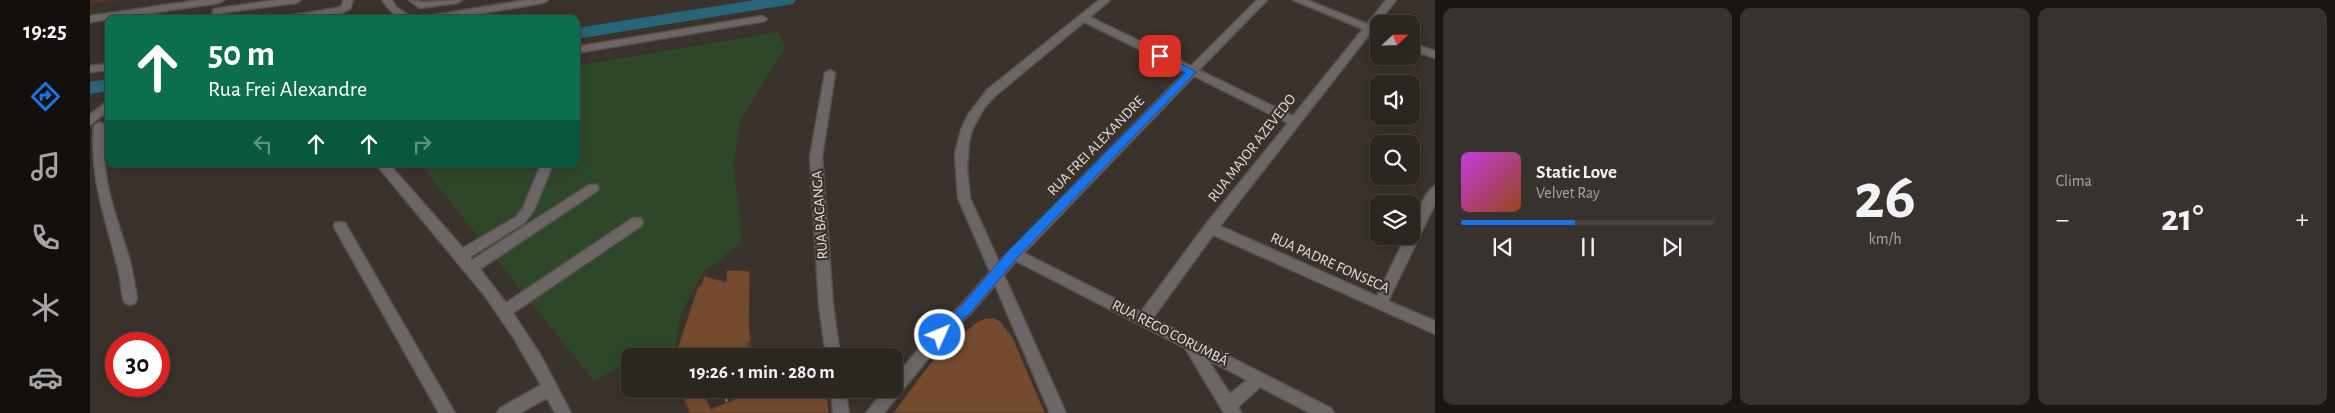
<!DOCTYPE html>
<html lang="pt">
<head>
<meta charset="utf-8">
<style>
	:root { --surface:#2c2621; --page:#38322e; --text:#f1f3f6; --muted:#a6a5a5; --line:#48433f; --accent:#1a73e8 }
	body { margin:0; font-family:"Alegreya Sans",sans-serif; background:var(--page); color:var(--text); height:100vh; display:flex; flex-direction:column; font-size:19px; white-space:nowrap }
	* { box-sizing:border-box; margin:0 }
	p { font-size:16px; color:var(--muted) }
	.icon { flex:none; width:28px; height:28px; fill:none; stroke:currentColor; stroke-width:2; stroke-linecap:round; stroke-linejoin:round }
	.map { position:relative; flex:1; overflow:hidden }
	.side { display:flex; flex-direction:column; gap:8px; padding:8px; background:#181512; width:900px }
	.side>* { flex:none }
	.banner { position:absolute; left:15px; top:15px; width:475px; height:152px; border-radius:10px; box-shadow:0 2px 12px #0003,0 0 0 1px var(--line); background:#0b6e4f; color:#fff; overflow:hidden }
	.needle { width:32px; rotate:68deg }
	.buttons { position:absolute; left:1280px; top:15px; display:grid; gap:10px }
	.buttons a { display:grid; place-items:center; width:50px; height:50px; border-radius:10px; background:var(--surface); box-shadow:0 2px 12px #0003,0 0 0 1px var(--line); font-size:25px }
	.speed { position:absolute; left:15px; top:332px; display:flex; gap:10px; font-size:25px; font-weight:700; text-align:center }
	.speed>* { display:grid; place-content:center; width:65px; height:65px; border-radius:50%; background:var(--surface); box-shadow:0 2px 12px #0003,0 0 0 1px var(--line); line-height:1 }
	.speed .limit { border:8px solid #d22; background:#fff; color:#111 }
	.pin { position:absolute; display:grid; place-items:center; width:42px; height:42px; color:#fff; margin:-21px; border-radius:10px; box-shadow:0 2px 8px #0006 }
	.me { position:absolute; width:55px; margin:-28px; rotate:46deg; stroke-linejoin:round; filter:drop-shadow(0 0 4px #0008) }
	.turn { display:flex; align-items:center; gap:18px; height:105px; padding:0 20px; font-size:22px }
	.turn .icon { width:65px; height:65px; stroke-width:2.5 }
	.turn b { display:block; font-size:35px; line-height:42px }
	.lanes { display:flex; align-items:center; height:48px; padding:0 20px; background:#0003; justify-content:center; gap:25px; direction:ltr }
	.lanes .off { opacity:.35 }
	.big { font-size:38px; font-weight:600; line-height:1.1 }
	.side .tile { flex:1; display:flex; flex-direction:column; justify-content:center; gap:8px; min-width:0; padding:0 18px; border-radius:10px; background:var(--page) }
	.side .dial { align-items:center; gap:0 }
	.dial b { font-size:65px; line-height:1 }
	.song { display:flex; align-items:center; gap:15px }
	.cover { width:60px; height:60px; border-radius:8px; background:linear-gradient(135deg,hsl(290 70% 55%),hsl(20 70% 35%)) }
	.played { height:5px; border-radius:2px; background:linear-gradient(90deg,var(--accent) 45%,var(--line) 45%) }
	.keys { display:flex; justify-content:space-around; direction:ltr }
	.heat { display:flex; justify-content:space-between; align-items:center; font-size:28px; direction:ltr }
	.side .tiles { flex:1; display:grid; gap:8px; grid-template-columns:repeat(3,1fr) }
	.trip { position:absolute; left:531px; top:348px; width:282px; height:50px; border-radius:10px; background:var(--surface); box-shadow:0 2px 12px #0003,0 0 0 1px var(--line); font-weight:600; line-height:50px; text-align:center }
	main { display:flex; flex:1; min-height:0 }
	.menu { display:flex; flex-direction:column; width:90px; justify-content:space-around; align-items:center; background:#120f0d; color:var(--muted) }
	.menu .icon { width:35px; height:35px }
	.menu .current { color:var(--accent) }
	.menu b { font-size:22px; color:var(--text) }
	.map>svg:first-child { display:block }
</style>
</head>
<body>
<main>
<nav class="menu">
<b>19:25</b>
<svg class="icon current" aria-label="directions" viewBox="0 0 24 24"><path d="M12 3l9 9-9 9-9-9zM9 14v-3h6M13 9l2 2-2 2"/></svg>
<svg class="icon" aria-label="music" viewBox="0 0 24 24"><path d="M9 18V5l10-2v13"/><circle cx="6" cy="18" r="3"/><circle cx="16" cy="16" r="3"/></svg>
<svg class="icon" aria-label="phone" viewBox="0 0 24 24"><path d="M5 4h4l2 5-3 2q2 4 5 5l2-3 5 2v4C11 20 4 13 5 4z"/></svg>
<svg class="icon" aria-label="climate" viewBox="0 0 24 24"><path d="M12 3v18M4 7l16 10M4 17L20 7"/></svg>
<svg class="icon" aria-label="car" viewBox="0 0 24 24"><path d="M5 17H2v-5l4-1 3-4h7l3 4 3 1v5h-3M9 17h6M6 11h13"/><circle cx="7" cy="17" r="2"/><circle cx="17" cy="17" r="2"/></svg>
</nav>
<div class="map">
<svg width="1345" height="413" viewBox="0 0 1345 413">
	<rect width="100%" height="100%" fill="#3a322c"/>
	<!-- green -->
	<path fill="#2e4729" d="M687,32L696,47L650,120L644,166L652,242L613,273L592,311L583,356H554L550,354L540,356V360L504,381L330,164H486V66Z"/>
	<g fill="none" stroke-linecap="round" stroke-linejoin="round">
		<!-- river -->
		<path fill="#276679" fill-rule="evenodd" d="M665,0H706L703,4L697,5L486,39V28Z
			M19,79V91L0,94V82Z"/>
		<!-- minor casing -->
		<g stroke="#58514b" stroke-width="3">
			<path id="minor" d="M110,0H134L129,3L0,22V16Z
				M185,0H211L206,3L131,13L130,19H120L124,9Z
				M253,0H263L260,9C241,20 215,19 193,19L198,16L247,8L252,6Z
				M292,0H302L306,7L324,19C308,19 301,13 292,0Z
				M319,0L332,2L372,0L367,3L330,8Z
				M436,0H458L453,3L358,19H334L339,16Z
				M1009,0H1020L1000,17L1101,66L1167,0H1177L1109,70L1203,116L1273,29L1203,0H1217L1277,24L1296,0H1306L1285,27L1289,28V35L1281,32L1130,226L1287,296L1316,236H1321C1321,226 1335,190 1345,186V204L1298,301L1345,321V334L1123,235L1063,318L1241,408L1244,413H1220L1170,387L1148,407L1151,413H1134L1095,348L926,261L914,275L976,413H960L905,285L881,313L854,339L794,413H776L795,389H805V377L844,331L871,305L900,272L868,198L865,154L871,130L878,115L897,90ZM994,22L1095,72L909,262L880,198L877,168L879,142L882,130L894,108L905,96ZM1104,76L1198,123L1116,224L1051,312L934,253ZM1118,360L1157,380L1140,394Z
				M672,16L677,19L675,21L486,53V47Z
				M1321,43L1345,51V58L1321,50Z
				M19,64V70L0,72V66Z
				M740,70L745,73L732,157L743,305L750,356H736L729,305L720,157L735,73Z
				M19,100V110L0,125V115Z
				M10,122L16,126C8,177 26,213 40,261C43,273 45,286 47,299L45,303L40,305L35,303L33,299C31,286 30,273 26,261C14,213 0,177 4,126Z
				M286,164H299L373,248L426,217L433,208L451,164H463L444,210L434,223L380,257L382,260L499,185H507L509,188L507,191L390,269L416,303L543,218H551L553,222L551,226L423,313L451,356L481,413H465L457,398L430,413H407L410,408L451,385L425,340L395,296Z
				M250,222L255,223L365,413H349L244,227L245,223Z
				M741,389H755L759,413H743Z"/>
		</g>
		<!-- path -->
		<path stroke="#837c77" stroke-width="2.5" stroke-dasharray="5.5 2.5" stroke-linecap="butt" d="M635,389L637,405"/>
		<!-- minor -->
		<use href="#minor" fill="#6c6667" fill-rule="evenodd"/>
	</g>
	<!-- wall -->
	<path fill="#654028" d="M659,326L661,349L585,356Z
		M588,389H663V390L614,392L621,409L739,413H599Z"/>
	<!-- shaded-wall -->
	<path fill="#523421" d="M0,0H32L0,4Z"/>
	<!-- building -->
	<path fill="#754b2f" stroke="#523421" d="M637,270L660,271L659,324L661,343L658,342V356H585L608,286H611L614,276L636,282Z
		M896,318H904L911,322L923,338L955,413H803L839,365L858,346L887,322Z
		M590,389H612L621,409L659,393L737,395L739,413H600Z"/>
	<!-- route -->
	<path fill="#1a73e8" stroke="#114b97" d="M1067,54H1074L1106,72L928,257L880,313L854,339L850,341L845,339L843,335L845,331L871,306L919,250L1095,73L1067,59Z"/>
	<g text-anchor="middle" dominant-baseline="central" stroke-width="4.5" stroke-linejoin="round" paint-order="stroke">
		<!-- street labels -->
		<g font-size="15" fill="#e3ddd9" stroke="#3a322c">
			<text transform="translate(1006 146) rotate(-46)">RUA FREI ALEXANDRE</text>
			<text transform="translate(1162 148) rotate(-52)">RUA MAJOR AZEVEDO</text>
			<text transform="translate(730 215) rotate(-94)">RUA BACANGA</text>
			<text transform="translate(1240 263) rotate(24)">RUA PADRE FONSECA</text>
			<text transform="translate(1080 333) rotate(27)">RUA REGO CORUMBÁ</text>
		</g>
	</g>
</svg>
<div class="buttons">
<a><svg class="needle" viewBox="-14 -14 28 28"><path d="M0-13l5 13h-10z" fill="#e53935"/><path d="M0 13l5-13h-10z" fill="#a6a5a5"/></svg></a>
<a><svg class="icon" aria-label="sound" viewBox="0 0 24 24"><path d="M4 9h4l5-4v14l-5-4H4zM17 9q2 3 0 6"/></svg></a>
<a><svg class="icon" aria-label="search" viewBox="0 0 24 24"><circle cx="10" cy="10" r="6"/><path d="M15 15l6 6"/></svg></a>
<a><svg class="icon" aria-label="layers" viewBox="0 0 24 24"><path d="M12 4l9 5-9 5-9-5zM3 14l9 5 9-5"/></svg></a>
</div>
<div class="speed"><div class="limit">30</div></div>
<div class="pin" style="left:1070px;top:56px;background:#d93025"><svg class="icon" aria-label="arrive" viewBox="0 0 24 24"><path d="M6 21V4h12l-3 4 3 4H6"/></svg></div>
<svg class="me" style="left:850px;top:335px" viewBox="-20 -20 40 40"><circle r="17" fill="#1a73e8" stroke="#fff" stroke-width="3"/><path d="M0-11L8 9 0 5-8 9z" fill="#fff"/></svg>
<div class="trip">19:26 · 1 min · 280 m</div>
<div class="banner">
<div class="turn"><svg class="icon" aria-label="ahead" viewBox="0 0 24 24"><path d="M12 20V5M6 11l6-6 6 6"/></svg><div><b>50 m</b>Rua Frei Alexandre</div></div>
<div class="lanes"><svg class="icon off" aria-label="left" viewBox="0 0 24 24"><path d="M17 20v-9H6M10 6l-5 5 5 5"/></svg><svg class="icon" aria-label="ahead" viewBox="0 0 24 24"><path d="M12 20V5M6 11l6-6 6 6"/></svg><svg class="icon" aria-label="ahead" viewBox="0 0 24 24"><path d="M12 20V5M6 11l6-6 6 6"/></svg><svg class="icon off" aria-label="right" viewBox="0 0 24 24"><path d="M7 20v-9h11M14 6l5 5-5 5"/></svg></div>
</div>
</div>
<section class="side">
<div class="tiles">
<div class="tile">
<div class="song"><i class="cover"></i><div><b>Static Love</b><p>Velvet Ray</p></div></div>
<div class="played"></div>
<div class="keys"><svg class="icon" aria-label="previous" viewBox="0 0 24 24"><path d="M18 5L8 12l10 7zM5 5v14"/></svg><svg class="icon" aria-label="pause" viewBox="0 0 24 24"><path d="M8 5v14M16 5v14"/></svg><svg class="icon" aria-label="next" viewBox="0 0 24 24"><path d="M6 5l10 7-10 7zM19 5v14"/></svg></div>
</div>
<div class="tile dial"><b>26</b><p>km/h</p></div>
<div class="tile"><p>Clima</p>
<div class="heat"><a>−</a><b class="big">21°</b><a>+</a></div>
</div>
</div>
</section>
</main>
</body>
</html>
